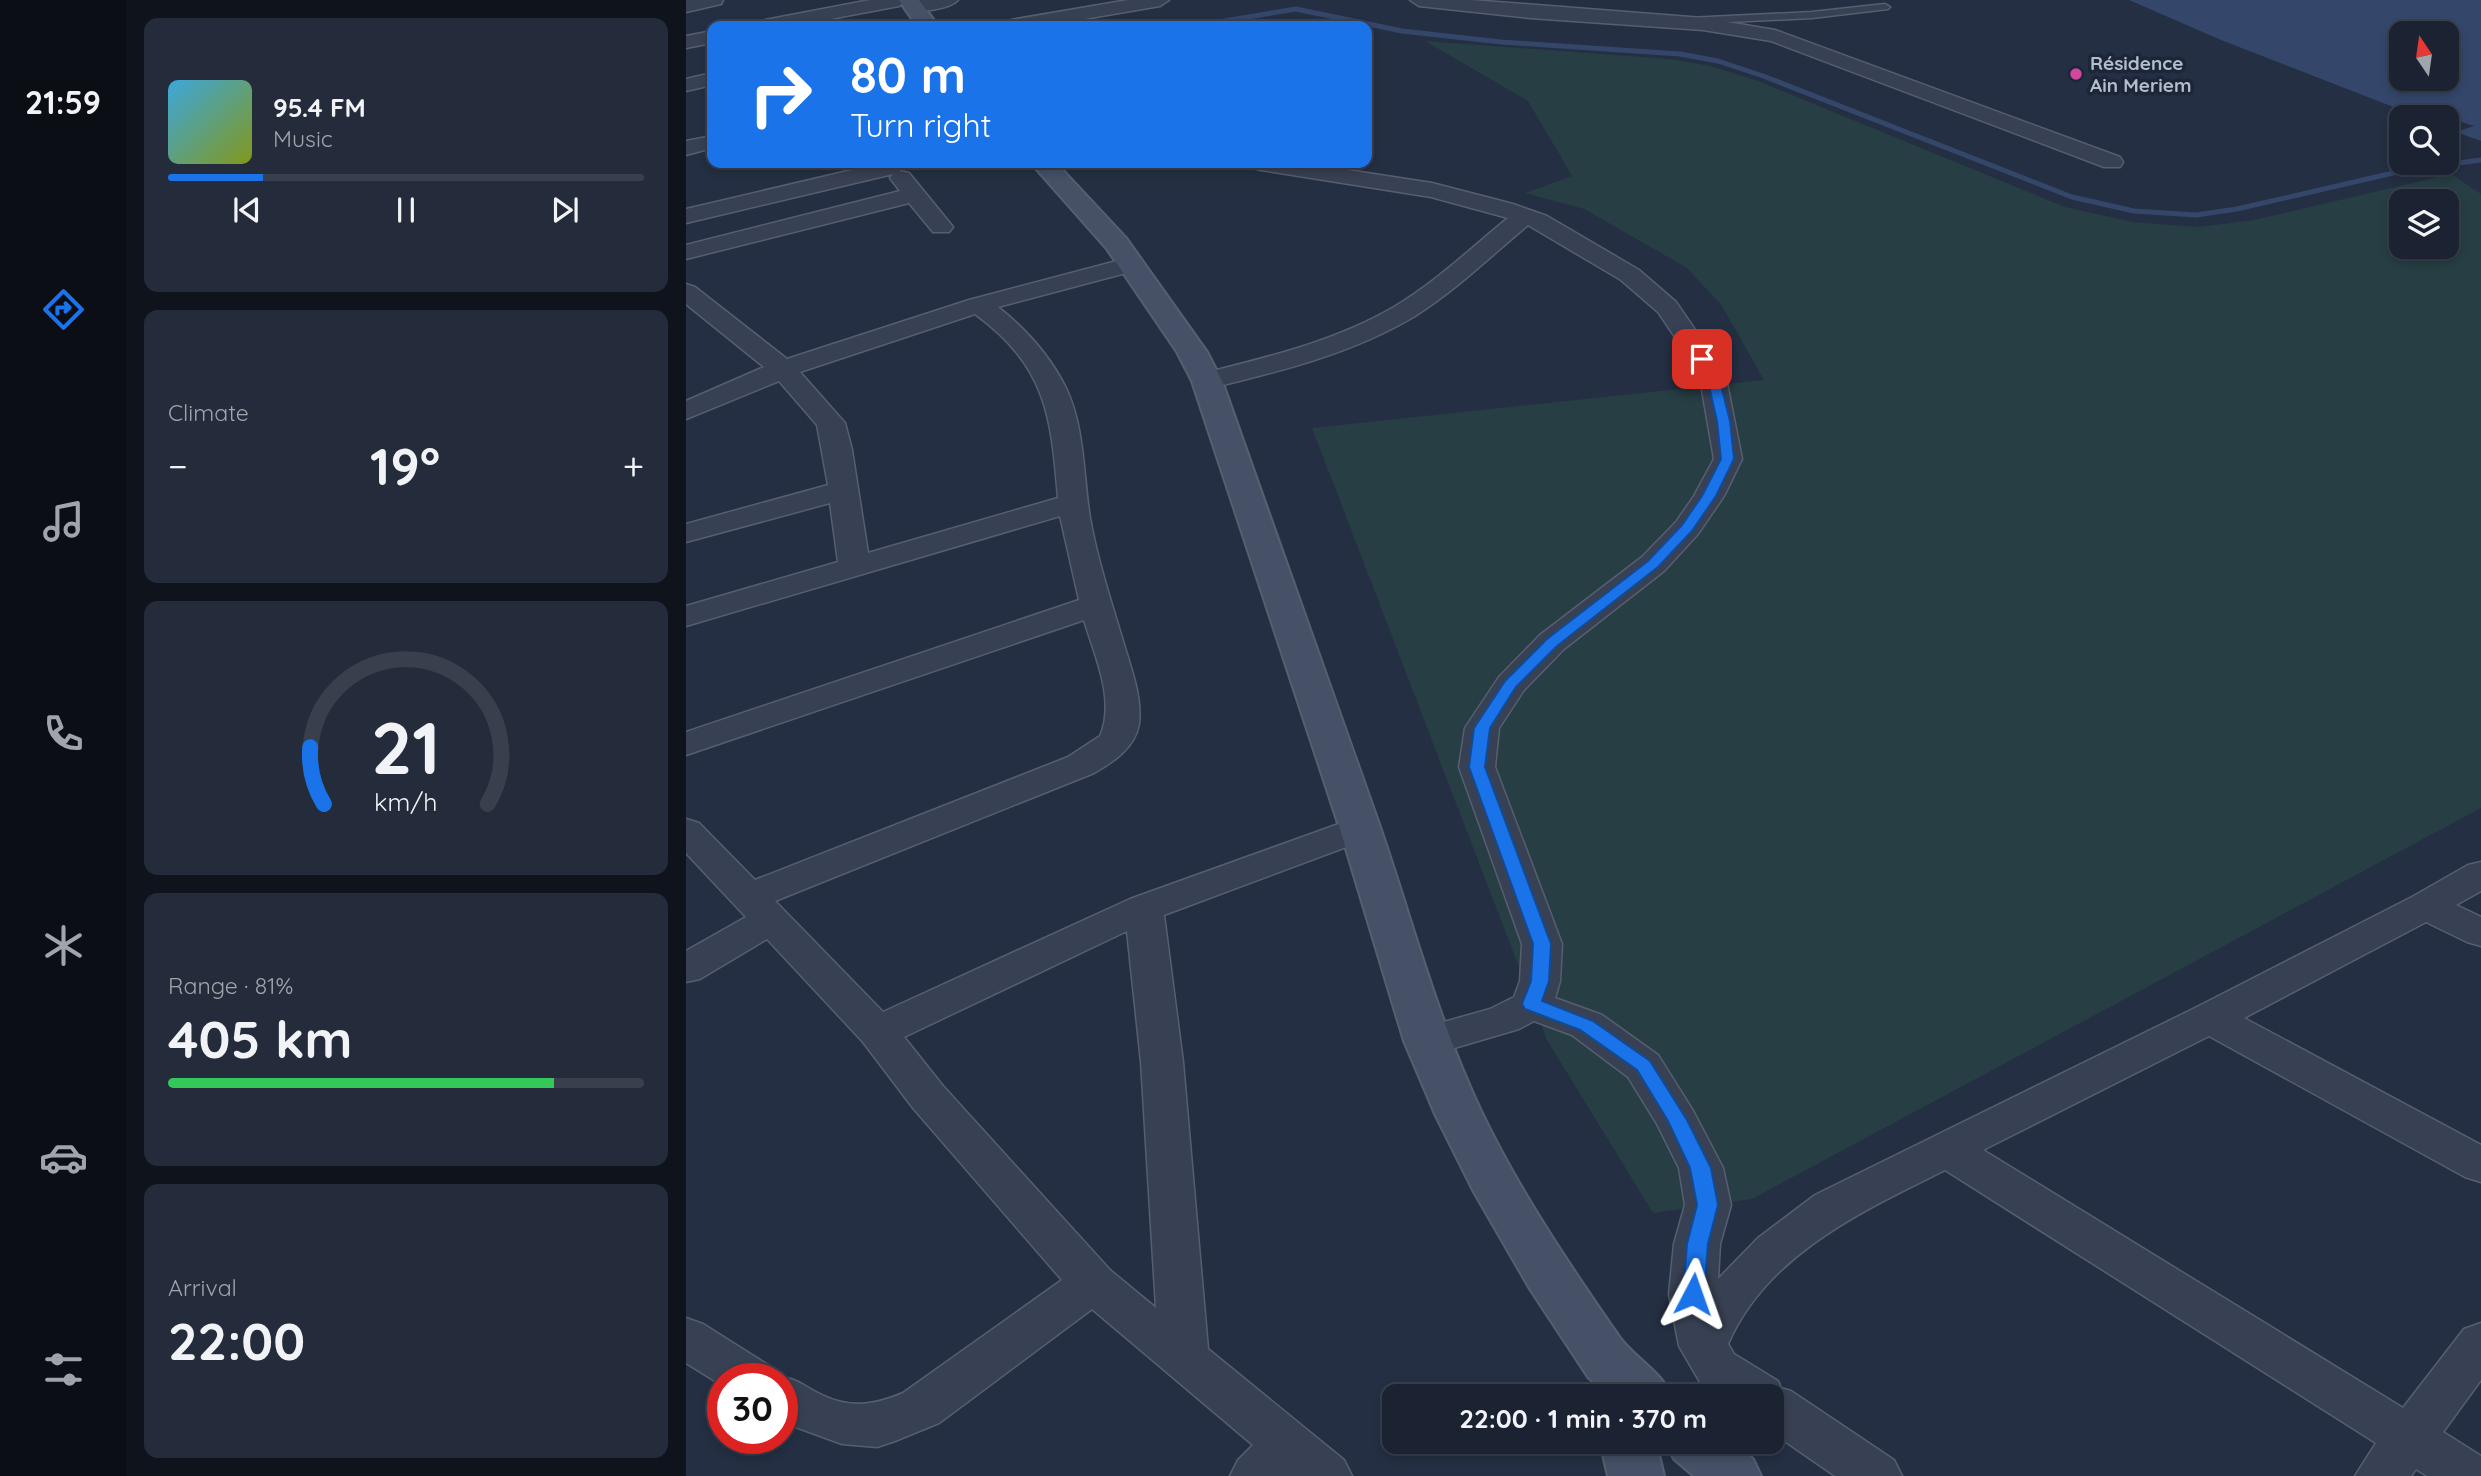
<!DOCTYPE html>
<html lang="en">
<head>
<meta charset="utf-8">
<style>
	:root { --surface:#1b2332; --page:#242b3a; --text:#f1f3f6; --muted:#a0a4ac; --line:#39404d; --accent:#1a73e8 }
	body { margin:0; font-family:Quicksand,sans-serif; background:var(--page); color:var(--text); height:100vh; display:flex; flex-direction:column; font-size:26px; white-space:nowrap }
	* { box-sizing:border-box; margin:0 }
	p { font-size:23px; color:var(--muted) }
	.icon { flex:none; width:38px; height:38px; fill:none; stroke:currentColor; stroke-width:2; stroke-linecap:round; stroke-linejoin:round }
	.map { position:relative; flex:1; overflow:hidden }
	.panel { display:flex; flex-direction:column; gap:18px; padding:18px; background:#0f131c; width:560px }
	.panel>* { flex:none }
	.guide { position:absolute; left:21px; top:21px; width:665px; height:147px; border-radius:14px; box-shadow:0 4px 10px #0003,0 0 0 2px var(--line); background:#1a73e8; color:#fff; overflow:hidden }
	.needle { width:46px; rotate:347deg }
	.fabs { position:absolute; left:1703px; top:21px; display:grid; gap:14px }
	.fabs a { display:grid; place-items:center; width:70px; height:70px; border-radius:14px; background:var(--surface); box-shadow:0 4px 10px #0003,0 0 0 2px var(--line); font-size:35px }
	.speed { position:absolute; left:21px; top:1363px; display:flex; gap:14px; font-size:35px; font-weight:700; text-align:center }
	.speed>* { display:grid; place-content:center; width:91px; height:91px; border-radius:50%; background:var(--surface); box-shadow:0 4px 10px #0003,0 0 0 2px var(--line); line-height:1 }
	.speed .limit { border:10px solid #d22; background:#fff; color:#111 }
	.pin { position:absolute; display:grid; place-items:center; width:60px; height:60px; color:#fff; margin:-30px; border-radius:14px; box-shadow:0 4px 10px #0006 }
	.me { position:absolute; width:77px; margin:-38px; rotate:4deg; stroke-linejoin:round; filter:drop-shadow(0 0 5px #0008) }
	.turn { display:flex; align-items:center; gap:24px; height:147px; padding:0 28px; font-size:32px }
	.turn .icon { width:91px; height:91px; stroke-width:2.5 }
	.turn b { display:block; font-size:49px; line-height:60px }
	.big { font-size:52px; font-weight:700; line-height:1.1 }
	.panel .card { flex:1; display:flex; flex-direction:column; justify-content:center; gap:10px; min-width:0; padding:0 24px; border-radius:14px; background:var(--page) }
	.panel .dial { align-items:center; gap:0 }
	.dial svg { height:182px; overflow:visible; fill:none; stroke:var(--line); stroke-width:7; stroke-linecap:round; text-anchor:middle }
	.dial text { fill:var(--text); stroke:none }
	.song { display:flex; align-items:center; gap:21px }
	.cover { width:84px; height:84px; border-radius:10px; background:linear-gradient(135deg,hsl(200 70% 55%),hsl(70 70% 35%)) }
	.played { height:7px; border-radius:4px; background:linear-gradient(90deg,var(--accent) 20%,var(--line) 20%) }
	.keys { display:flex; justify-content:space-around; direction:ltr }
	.heat { display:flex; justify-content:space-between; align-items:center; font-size:38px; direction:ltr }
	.charge { height:10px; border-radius:5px; background:linear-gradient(90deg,#34c759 81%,var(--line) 0) }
	.trip { position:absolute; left:696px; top:1384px; width:402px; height:70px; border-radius:14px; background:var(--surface); box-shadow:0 4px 10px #0003,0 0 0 2px var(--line); font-weight:700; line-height:70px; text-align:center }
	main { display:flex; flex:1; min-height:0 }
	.tabs { display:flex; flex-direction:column; width:126px; justify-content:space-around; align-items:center; background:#0b0e14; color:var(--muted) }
	.tabs .icon { width:49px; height:49px }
	.tabs .active { color:var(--accent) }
	.tabs b { font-size:32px; color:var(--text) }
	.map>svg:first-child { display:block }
</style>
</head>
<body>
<main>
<nav class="tabs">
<b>21:59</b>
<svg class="icon active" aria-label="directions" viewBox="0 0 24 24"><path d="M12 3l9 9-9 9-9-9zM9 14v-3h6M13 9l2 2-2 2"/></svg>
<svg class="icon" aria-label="music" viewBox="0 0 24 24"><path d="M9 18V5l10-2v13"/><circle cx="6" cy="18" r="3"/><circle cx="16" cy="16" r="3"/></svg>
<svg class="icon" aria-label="phone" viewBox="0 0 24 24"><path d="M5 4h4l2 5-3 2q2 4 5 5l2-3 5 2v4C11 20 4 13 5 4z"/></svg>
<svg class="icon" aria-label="climate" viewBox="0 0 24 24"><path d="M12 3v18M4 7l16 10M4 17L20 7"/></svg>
<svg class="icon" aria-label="car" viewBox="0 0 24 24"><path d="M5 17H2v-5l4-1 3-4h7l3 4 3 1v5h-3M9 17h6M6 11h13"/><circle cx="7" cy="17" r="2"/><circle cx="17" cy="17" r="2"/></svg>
<svg class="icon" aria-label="filters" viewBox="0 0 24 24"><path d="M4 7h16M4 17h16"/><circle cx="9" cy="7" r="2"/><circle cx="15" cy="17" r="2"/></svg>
</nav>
<section class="panel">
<div class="card">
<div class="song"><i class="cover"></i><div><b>95.4 FM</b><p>Music</p></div></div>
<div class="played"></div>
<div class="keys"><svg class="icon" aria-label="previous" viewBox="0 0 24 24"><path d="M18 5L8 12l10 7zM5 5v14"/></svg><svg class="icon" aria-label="pause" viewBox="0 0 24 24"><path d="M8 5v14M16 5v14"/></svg><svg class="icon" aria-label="next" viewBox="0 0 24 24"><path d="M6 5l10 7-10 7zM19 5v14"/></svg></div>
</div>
<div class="card"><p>Climate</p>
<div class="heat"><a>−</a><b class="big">19°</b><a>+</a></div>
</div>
<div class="card dial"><svg viewBox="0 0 100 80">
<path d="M14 69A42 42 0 1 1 86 69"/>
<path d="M14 69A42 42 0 0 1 8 44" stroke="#1a73e8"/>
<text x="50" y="56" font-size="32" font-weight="700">21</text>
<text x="50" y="72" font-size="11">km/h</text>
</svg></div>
<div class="card"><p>Range · 81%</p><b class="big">405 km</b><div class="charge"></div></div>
<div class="card"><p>Arrival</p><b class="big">22:00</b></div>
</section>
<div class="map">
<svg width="1795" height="1476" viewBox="0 0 1795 1476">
	<rect width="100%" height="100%" fill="#242f43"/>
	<!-- green -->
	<path fill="#263e44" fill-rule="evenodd" d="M739,41L984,59L1025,66L1072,81L1379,207L1447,222L1512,227L1568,220L1765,174L1795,194V808L1066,1199L967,1213L861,1040L626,428L1078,380L1036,306L1001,268L898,209L839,193L886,176L842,101ZM1715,201H1760V247H1715Z"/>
	<!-- water -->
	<path fill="#34466a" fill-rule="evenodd" d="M1443,0H1795V141L1770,132L1788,126L1760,117H1733L1535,40ZM1715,33H1760V79H1715Z"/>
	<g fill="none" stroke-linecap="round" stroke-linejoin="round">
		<!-- stream -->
		<path stroke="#34466a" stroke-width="5" d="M508,26L610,9L716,31L815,42L994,54L1032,61L1080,77L1386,197L1448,211L1510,215L1551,209L1720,170L1795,160"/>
		<!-- service casing -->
		<g stroke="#565f70" stroke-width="3">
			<path id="service" d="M1199,4L1204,7L1202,9L1126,18L1002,24L997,21L1002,18L1126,12Z"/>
		</g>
		<!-- minor casing -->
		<g stroke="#565f70" stroke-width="3">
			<path id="minor" d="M0,0H37L35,4L0,12Z
				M184,0H222L213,6L107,26H69L79,20Z
				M230,0H272C264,9 234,13 221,10L219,6L221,2Z
				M442,0H483L474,6L357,26H315L325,20Z
				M724,0H785L1017,18L1089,30L1434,157L1437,162L1434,167H1418L1085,41L1017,30L844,18L733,6Z
				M26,31V43L0,48V36Z
				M26,73V85L0,91V79Z
				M26,136V148L0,155V141Z
				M196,163H214L217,167L214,171L223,173L263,222L267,227L263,232H247L223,203L0,259V245L214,191L204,178L207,174L0,223V209Z
				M564,163H616L746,183L827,204L861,216L953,270L990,302L1039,373L1056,459L1038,496L1012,534L978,571L878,649L838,690L813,728L809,767L876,944L874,981L869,998L916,1015L972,1055L1006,1109L1037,1168L1045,1205L1034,1244L1032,1279L1072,1238L1129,1195L1509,1008L1726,897L1782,865L1795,862V891L1770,905L1795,917V946L1781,942L1740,922L1558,1018L1795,1145V1182L1779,1177L1523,1036L1297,1150L1717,1408L1778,1329L1795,1323V1380L1757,1432L1795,1456V1476H1741L1730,1469L1725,1476H1669L1690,1443L1259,1170C1177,1211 1081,1254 1042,1344L1048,1354L1092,1381L1095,1388L1105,1391L1208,1460L1216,1476H1149L1087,1433V1396H1035L1014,1382L993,1346L983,1294L988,1244L999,1205L993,1168L971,1124L942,1077L886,1035L848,1021L833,1029L741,1056L726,1051L720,1041L726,1031L804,1009L828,997L834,981L836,944L773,767L779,728L813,677L854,635L956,557L990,522L1008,496L1028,459L1013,373L972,312L935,280L842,225C805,256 770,290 729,316C666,354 591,372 521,389L511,387L507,381L511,375C578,358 648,342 708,307C750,282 785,248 822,218L745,197L575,170L567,168Z
				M446,257L455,259L458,264L455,269L312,307C340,329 364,356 380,388C399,429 397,474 404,518C412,563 427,607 440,651C447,674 456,699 453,724C449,748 427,762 408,773L89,901L197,1012L444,899L661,821L674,818L687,821L693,829L687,837L478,915L497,1062L522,1349L658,1460L666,1476H544L552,1460L567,1445L406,1309L253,1423L209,1441L191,1447L156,1444L96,1422V1379H37V1386L0,1363V1318L17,1324L82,1365L89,1379C106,1373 121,1389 136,1395C165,1409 189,1405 217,1393L376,1280L227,1108L177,1042L81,939L14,979L0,982V951L60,917L0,853V819L13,823L69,880L382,757L414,736C430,700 408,654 398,620L0,755V732L393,600L374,516L0,626V606L152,562L144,503L0,542V524L142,485L131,425L93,381L0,419V401L78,367L0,304V284L9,287L101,359L283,300ZM289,314C361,367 365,416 372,498L182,553L166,450L159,423L114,372ZM441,931L455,1062L470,1308L424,1270L257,1086L218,1037Z"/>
		</g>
		<!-- secondary casing -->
		<g stroke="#565f70" stroke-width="4">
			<path id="secondary" d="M213,0H233L252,26H231Z
				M345,163H370L440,238L521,352L536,381C588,530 642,678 694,827C727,923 752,1021 796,1113C834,1192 884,1266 934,1338C950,1359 975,1371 985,1396H923L902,1377L844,1289L788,1192L749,1114L718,1041L654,829L506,381L491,352L421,249Z
				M914,1442H970L978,1476H922Z
				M980,1442H1047L1067,1459L1075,1476H1008L988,1459Z"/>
		</g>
		<!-- service -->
		<use href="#service" fill="#384153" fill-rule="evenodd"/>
		<!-- minor -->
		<use href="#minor" fill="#384153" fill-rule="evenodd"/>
		<!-- secondary -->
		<use href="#secondary" fill="#465066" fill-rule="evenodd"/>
	</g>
	<!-- route -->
	<path fill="#1a73e8" stroke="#114b97" stroke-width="2" d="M1016,356L1021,357L1032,373L1044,421L1048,459L1030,496L1006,531L972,567L871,646L830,687L804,728L799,767L865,944L863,981L856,1001L907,1021L964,1061L1001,1120L1025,1168L1032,1205L1022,1244L1018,1294L1015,1300L1007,1303L1000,1300L997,1294L1001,1244L1011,1205L1004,1168L982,1121L951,1070L894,1030L839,1009L836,1004L845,981L847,944L783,767L788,728L819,681L861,639L962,561L996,525L1016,496L1035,459L1031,421L1020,373L1010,359Z"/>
	<!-- markers -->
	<circle fill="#d1479c" stroke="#1d2638" stroke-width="2.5" cx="1390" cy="74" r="7"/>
	<g text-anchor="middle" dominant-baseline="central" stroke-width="7" stroke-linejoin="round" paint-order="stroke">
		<!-- far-poi labels -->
		<g font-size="19" font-weight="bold" fill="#b5bdcd" stroke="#1d2638" text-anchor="start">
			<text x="1404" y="63">Résidence<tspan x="1404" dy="22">Ain Meriem</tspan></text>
		</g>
	</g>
</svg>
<div class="fabs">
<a><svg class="needle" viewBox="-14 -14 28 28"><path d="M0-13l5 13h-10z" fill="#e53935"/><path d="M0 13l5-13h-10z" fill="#a0a4ac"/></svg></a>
<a><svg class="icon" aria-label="search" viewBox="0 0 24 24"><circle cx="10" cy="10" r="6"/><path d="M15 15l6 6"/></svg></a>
<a><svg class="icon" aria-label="layers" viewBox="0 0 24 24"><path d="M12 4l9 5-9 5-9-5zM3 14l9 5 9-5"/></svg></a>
</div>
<div class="speed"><div class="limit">30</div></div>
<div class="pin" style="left:1016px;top:359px;background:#d93025"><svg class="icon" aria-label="arrive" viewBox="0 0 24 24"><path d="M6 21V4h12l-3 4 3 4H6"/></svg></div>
<svg class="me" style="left:1007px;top:1294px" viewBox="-20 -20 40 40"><path d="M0-17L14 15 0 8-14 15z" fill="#1a73e8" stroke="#fff" stroke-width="4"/></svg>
<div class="trip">22:00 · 1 min · 370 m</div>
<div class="guide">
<div class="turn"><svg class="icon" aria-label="right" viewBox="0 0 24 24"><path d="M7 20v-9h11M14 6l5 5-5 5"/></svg><div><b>80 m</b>Turn right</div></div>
</div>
</div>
</main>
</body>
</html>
